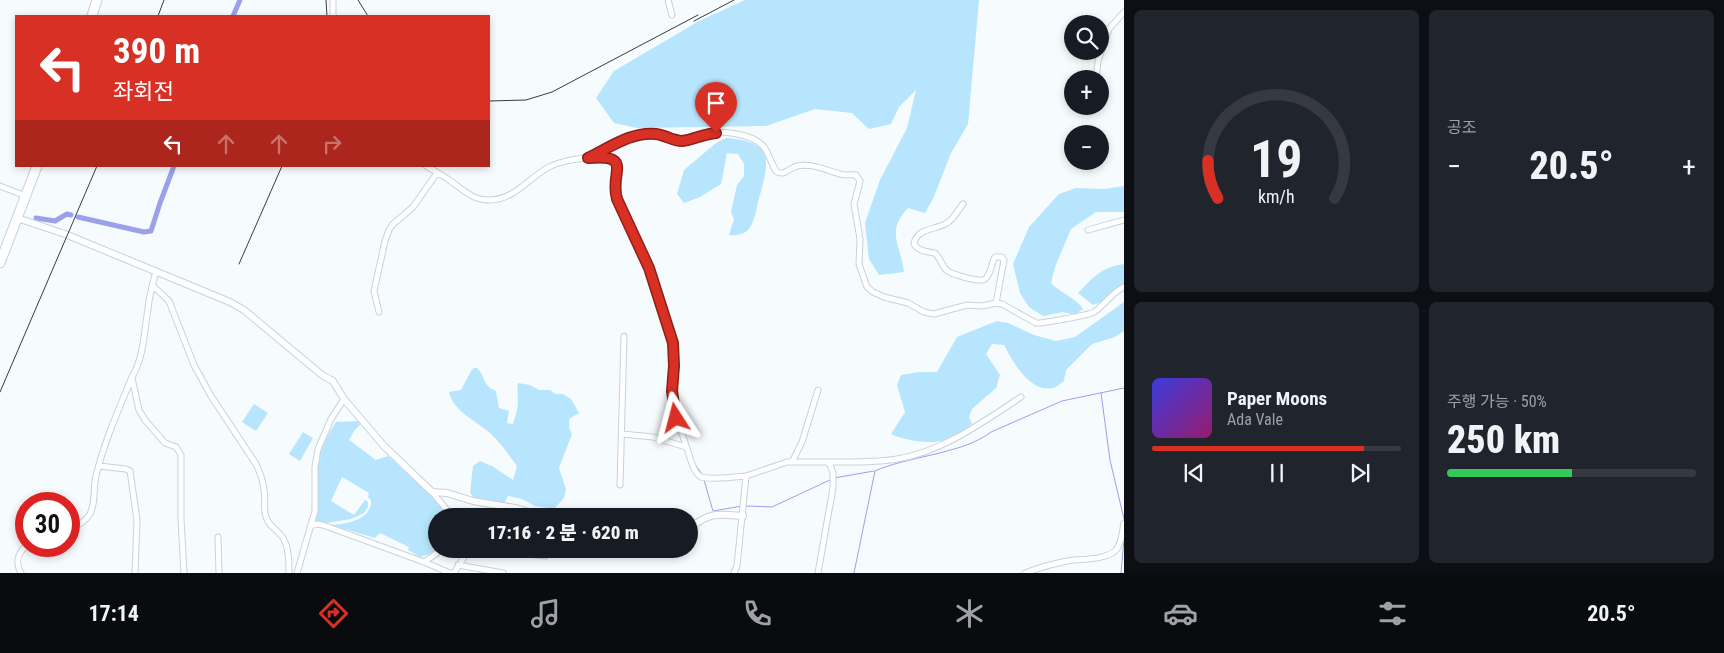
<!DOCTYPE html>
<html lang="ko">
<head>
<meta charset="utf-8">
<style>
	:root { --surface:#171b24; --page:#20242c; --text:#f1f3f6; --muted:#9ea1a6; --line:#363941; --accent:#d93025 }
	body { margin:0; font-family:"Roboto Condensed","Noto Sans KR",sans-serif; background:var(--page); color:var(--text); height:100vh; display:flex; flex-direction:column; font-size:19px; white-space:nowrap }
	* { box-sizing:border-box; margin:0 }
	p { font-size:16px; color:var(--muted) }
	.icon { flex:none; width:28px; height:28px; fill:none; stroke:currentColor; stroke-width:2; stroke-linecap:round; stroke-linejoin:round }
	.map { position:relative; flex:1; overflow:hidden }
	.sheet { display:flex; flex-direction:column; gap:10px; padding:10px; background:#0d0f14; width:600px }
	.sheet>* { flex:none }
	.guide { position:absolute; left:15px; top:15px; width:475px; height:152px; border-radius:0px; box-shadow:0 2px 8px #0003; background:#d93025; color:#fff; overflow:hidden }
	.tools { position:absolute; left:1064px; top:15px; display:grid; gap:10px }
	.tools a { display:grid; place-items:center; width:45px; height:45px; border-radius:50%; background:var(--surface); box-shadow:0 2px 8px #0003; font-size:25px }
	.speed { position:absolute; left:15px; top:492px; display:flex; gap:10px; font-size:25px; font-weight:700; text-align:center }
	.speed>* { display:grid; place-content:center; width:65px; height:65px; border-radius:50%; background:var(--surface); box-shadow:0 2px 8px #0003; line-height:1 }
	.speed .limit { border:8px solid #d22; background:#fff; color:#111 }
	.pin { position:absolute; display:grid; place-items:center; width:42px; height:42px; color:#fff; margin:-51px -21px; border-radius:50% 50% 50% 0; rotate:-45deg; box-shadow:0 0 5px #0007 }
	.pin .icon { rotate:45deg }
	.me { position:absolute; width:55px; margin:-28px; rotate:351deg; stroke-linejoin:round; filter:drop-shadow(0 0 4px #0008) }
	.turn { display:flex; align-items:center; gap:18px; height:105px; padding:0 15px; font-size:22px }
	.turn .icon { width:65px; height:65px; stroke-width:2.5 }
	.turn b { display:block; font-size:35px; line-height:42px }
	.lanes { display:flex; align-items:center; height:48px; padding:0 15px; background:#0003; justify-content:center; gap:25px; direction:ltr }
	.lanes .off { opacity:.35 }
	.big { font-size:38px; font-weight:800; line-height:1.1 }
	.sheet .tile { flex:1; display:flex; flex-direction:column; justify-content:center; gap:8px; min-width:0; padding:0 18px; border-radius:8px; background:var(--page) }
	.sheet .dial { align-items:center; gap:0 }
	.dial svg { height:130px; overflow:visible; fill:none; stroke:var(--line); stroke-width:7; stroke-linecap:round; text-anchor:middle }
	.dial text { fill:var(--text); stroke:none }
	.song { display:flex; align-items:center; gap:15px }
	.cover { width:60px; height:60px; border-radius:8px; background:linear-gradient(135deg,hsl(240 70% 55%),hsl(320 70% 35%)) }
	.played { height:5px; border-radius:2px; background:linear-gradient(90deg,var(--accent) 85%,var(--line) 85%) }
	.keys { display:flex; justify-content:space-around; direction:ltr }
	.heat { display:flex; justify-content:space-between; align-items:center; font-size:28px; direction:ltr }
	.charge { height:8px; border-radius:4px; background:linear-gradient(90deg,#34c759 50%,var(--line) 0) }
	.sheet .tiles { flex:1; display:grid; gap:10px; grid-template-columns:repeat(2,1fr) }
	.trip { position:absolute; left:428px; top:508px; width:270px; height:50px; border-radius:25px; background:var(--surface); box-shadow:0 2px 8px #0003; font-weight:800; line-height:50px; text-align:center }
	.dock { display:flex; height:80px; justify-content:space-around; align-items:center; background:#090b0e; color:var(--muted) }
	.dock .icon { width:35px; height:35px }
	.dock .active { color:var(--accent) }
	.dock b { font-size:22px; color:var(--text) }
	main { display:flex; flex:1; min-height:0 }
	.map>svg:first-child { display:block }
</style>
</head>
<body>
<main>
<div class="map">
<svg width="1124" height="573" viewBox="0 0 1124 573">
	<rect width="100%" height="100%" fill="#f6fbfe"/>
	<!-- green -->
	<path fill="#b7e5fe" d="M745,0H979L968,124L951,153L933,199L925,213L908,208C885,232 901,245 904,272L879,275L869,259L865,223L880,180L907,128L916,90L899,107L891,124L869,129L852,113L815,109L766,126L637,128L614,123L596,98L614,71L699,21Z
		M726,138C774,141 770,160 759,198C756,209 755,223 747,231C742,235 734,236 729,235L734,219L731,212L737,185L744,176V164L738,154L727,153L721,184L700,197L684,203L677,194L684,170L716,143Z
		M1124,186V212H1096L1071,229L1055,267L1051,283C1060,293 1075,297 1083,309L1075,315L1063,312L1043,316L1029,307L1020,293L1013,264L1029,227L1059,194L1076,188L1105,189Z
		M1124,264V286L1111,292L1102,302L1093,305L1078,293C1093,278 1101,267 1124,264Z
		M1124,302V331L1115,337L1092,344L1066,370L1064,381C1061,383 1057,387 1053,388C1030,393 1013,362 1004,345L992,344L986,354L1000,375L996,388L972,409L969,417L972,424C963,431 952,438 941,441C927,444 904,440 891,434L905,412L897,385L901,375L919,372H937L957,337L997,321L1008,323L1034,335L1056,341L1075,337Z
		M474,368H477C486,377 482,385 496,391L499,408L509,411L507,423L513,424C515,418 517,411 518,404C518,397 517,391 518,383L530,385L539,390H550L555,394H563L571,399L579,413L569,419V428L572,434L559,468L566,489L564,498L554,509L535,506L522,499L508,496L504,504L476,500L470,493L473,466L480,461L492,466L513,480L517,466C509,455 500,442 490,433C476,421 453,411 449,392L461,390L471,371Z
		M254,404L268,413L256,431L242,422Z
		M359,421L360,425L354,431L349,440L376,460L388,456L437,501L449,516H436V549H438L427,555L420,557L408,550L409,547L380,533L375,538L331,525C347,524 372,520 371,500L368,497L369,493L342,477L331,501L354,515L365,500L368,502V507L364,513L351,519L326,523L314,521C321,503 316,484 318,466C320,449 327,436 336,422Z
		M303,432L313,438L300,461L289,454Z"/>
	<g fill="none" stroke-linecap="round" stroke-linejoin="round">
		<!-- stream -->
		<path stroke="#9aa1eb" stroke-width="1" d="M1101,393L1110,460L1124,519
			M694,463L702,474
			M834,478L874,471
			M704,480L713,511L742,506
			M746,506L772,507L830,480
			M854,573L875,471C908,456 963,454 991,432L1062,401L1124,388
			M1121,573L1124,539"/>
		<!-- canal -->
		<path stroke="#9aa1eb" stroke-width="5" d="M233,16L240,0
			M78,217L144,232L151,231L160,203L174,166
			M36,218L55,221L67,214L71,215"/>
		<!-- minor casing -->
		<g stroke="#c6d3da" stroke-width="7">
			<path id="minor" d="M333,0V16
				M668,0L672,15
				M1096,79L1098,61L1109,29L1124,12
				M588,158C609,148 632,132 656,134C664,134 673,141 681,141C689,141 696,136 703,134C720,130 753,133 764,147C769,154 771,163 776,171C784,177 789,168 797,166C813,163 825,170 840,174C845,176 850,174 856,175L860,181L854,204L860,239L859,264L867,287L873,292L884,297L908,303L924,312L934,314L967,305L982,306L996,303L1002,304L1036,323C1041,324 1089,315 1094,312C1105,305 1111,293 1124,287
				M426,166C433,170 440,174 446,178C461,187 470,200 489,200C515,200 528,178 549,167C563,160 578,159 594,157C601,157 610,155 615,162C621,169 614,189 617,199L649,268L673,343L674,351L673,401L677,418L692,464C694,469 696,474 701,477C711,480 736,477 746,476L737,566L734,573
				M0,186L26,196
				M963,204C958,210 954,219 947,223C936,230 916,228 914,244C918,251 927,252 935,253C940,258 942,265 946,270C951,274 980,283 985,279C991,275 991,264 995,257H1002L1004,260L996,303
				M1088,230L1124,220
				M153,286L169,301L194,365L211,396L256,464C260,472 263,480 264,490C266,499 263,508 266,517C269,527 278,530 283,538C289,548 289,562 289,573
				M379,312L374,291L385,241L389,230L392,225L413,207L437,173
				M132,378L139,410L145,420L165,443L176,447L181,455V519L184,573
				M622,434L653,437L686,447
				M792,462L802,442L818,390
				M827,462C850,462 874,463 897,459C942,452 983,422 1021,397
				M99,466L126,469L130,471L137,520L135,573
				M746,476L787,462H827L830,465L833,473V488L818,573
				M620,485L624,336
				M432,492L452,516
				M310,526L317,524L323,525L424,562L450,573
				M69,529C78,526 85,522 90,514C96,503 93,487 96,476C104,442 119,409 132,377C144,357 144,332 148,309C149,296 153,283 156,271
				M218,537L219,573
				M486,549L545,556
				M424,562L443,549
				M458,565L503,573
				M21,573C15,563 18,553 26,546
				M297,573L315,511V467L318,449L331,419L344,399
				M454,573L469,549
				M1025,573C1038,568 1052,564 1067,561C1080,559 1107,560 1116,550C1122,543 1122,532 1124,523"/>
		</g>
		<!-- tertiary casing -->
		<g stroke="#c6d3da" stroke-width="8">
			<path id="tertiary" d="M17,218L65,234L230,302L244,310L322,375L333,381L344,399L384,446L432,492L447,493L473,501L515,508L542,516
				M689,528C712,512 715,514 743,516"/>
		</g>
		<!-- primary casing -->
		<g stroke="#c6d3da" stroke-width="11">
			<path id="primary" d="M92,16L97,0
				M0,263L37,166"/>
		</g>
		<!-- minor -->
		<use href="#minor" stroke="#fff" stroke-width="5"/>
		<!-- tertiary -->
		<use href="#tertiary" stroke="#fff" stroke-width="6"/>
		<!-- primary -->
		<use href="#primary" stroke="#fff" stroke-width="9"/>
		<!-- rail -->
		<path stroke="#383d3f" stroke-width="1" d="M326,0L327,16
			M358,0L368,16
			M158,16L164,0
			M694,21L734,0
			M489,101L526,100L552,92L698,15
			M239,264L282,166
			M0,392L97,166"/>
	</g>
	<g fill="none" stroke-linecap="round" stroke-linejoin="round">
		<!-- route casing -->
		<g stroke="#8d1f18" stroke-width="12">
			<path id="route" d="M676,418L672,391L674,366L673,343L649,268L617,199C609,173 635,154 588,158C609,148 632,131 656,134C665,135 673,141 682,141C693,140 703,134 716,133"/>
		</g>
		<!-- route -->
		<use href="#route" stroke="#d93025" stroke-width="9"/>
	</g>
</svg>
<div class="tools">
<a><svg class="icon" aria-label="search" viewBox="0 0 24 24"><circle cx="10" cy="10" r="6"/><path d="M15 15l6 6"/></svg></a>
<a>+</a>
<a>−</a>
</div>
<div class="speed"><div class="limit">30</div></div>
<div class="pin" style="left:716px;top:133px;background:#d93025"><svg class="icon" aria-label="arrive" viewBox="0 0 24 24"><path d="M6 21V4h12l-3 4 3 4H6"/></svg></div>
<svg class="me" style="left:676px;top:418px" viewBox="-20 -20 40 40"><path d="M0-17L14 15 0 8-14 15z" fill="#d93025" stroke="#fff" stroke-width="4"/></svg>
<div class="trip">17:16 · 2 분 · 620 m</div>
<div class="guide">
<div class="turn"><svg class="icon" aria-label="left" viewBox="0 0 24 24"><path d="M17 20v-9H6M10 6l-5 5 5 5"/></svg><div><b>390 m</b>좌회전</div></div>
<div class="lanes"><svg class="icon" aria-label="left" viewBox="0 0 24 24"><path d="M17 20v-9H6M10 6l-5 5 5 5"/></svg><svg class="icon off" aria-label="ahead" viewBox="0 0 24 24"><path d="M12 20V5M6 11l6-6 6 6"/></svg><svg class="icon off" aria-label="ahead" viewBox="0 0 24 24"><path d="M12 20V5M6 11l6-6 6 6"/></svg><svg class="icon off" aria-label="right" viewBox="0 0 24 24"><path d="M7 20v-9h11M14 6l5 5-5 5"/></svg></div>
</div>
</div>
<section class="sheet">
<div class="tiles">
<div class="tile dial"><svg viewBox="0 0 100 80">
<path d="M14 69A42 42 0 1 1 86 69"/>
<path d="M14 69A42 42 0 0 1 8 46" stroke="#d93025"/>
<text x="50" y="56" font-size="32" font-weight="700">19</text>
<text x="50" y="72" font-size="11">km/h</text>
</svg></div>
<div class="tile"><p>공조</p>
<div class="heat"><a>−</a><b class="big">20.5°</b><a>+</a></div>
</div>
<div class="tile">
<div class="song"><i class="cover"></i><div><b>Paper Moons</b><p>Ada Vale</p></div></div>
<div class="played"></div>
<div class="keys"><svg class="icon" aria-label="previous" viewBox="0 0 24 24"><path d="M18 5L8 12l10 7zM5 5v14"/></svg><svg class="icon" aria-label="pause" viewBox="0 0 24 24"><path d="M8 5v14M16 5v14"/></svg><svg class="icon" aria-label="next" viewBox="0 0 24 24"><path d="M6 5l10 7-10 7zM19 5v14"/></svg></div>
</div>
<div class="tile"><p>주행 가능 · 50%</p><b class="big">250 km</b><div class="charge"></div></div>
</div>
</section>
</main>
<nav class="dock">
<b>17:14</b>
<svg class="icon active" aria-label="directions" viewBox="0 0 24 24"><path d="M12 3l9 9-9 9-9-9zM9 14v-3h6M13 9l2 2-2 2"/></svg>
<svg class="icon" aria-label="music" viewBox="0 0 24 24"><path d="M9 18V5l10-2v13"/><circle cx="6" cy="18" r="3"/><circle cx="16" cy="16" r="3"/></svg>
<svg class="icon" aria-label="phone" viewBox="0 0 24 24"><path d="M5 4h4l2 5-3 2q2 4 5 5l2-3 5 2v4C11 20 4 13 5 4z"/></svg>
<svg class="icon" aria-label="climate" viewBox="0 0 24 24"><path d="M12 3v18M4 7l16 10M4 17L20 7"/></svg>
<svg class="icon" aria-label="car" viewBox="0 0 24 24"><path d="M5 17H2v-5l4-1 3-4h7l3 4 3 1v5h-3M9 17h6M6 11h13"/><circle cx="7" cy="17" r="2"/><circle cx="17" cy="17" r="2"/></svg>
<svg class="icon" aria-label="filters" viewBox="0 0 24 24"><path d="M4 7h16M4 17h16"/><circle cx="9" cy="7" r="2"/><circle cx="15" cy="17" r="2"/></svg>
<b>20.5°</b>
</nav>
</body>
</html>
